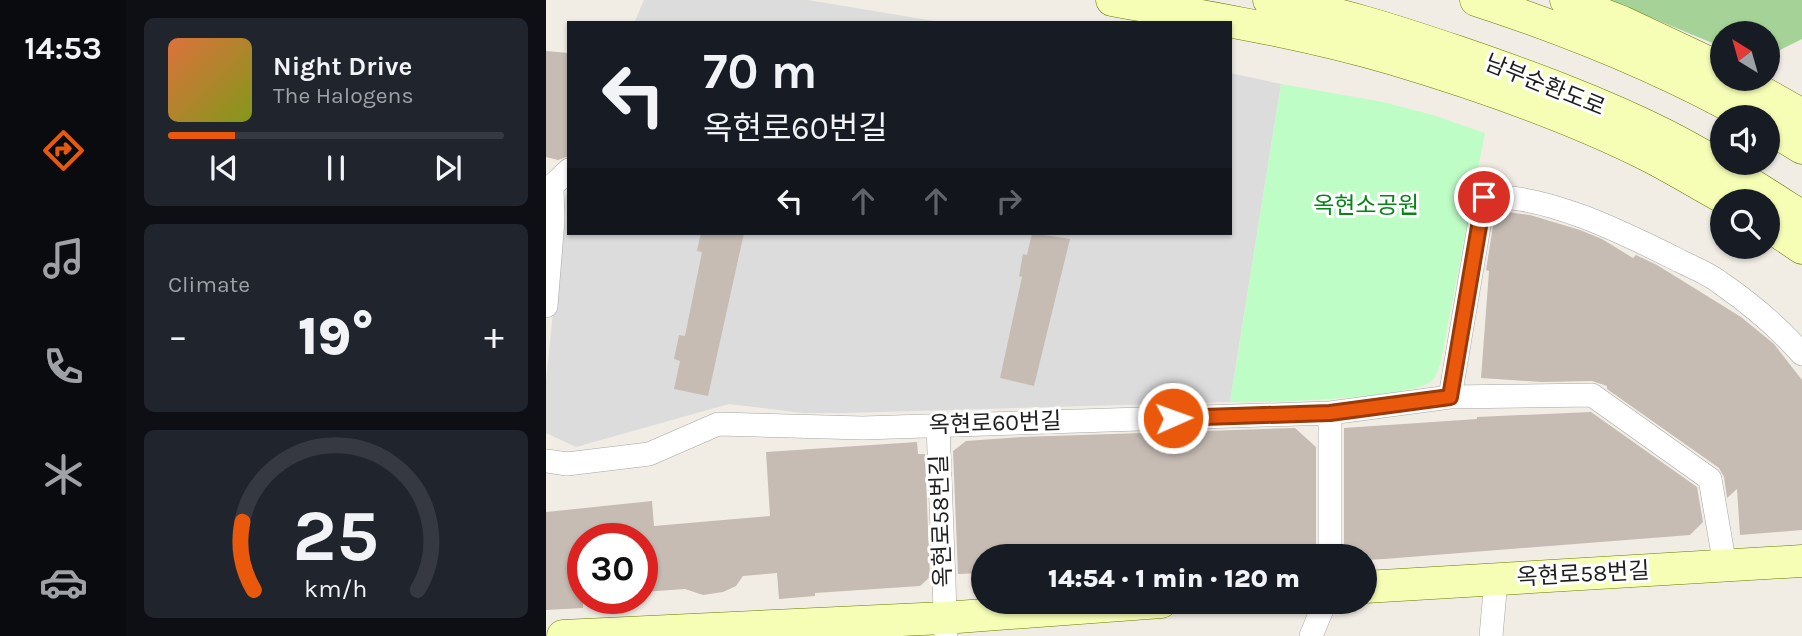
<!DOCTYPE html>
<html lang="en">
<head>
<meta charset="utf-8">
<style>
	:root { --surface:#171b24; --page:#20242c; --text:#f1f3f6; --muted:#9ea1a6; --line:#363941; --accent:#ea580c }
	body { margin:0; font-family:Karla,"Noto Sans KR",sans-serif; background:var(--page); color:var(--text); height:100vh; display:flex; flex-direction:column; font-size:26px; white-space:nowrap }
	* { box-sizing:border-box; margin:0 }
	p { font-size:23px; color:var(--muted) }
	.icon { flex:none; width:38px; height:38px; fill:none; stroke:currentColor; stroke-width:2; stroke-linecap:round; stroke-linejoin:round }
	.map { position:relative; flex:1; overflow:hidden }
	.side { display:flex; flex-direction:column; gap:18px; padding:18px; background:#0d0f14; width:420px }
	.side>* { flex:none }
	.top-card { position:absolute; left:21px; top:21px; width:665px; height:214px; border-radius:0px; box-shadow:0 2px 5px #0004; background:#171b24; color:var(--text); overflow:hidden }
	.needle { width:46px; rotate:323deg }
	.tools { position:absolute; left:1164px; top:21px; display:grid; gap:14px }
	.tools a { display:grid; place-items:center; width:70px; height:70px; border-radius:50%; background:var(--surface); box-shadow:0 2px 5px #0004; font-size:35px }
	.speed { position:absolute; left:21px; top:523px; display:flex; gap:14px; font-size:35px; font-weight:700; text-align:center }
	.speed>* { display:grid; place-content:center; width:91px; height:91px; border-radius:50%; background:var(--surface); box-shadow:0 2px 5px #0004; line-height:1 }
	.speed .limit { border:10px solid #d22; background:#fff; color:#111 }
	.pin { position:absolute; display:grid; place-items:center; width:60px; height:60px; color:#fff; margin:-30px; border:4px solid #fff; border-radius:50%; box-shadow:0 2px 7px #0007 }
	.me { position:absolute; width:77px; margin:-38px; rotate:88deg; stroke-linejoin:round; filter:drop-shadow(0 0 5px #0008) }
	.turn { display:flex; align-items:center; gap:24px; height:147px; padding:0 21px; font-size:32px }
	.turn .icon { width:91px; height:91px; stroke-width:2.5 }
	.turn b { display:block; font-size:49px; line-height:60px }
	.lanes { display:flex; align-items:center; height:66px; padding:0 21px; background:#0003; justify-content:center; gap:35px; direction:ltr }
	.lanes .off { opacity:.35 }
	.big { font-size:52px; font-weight:800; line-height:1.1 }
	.side .widget { flex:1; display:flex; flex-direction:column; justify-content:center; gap:10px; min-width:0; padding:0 24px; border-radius:10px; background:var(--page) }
	.side .dial { align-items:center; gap:0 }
	.dial svg { height:182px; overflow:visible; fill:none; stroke:var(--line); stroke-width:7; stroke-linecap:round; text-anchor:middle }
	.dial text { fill:var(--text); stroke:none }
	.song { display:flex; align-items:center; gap:21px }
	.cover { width:84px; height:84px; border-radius:10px; background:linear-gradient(135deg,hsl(20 70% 55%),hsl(70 70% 35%)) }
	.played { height:7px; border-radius:4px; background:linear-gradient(90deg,var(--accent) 20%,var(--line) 20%) }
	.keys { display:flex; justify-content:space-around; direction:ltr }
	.heat { display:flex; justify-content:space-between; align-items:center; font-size:38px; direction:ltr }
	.trip { position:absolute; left:425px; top:544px; width:406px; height:70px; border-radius:35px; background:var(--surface); box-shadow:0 2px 5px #0004; font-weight:800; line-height:70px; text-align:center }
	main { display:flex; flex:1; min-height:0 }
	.tab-bar { display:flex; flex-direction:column; width:126px; justify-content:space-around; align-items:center; background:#090b0e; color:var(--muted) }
	.tab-bar .icon { width:49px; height:49px }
	.tab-bar .active { color:var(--accent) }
	.tab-bar b { font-size:32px; color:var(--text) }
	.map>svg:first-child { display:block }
</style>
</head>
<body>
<main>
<nav class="tab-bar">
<b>14:53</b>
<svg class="icon active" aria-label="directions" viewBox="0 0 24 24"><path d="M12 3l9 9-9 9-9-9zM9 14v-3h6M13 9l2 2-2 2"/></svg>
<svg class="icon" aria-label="music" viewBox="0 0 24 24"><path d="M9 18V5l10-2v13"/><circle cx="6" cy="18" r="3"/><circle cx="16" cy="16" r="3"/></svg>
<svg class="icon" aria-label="phone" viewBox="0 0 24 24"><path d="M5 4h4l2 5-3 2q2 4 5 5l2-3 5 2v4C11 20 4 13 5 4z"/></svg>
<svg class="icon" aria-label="climate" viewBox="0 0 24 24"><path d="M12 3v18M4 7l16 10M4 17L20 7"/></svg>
<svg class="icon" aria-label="car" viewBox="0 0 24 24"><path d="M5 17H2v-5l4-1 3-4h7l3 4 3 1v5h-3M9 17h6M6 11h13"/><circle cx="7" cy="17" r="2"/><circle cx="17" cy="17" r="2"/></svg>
</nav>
<section class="side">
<div class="widget">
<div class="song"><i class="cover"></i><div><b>Night Drive</b><p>The Halogens</p></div></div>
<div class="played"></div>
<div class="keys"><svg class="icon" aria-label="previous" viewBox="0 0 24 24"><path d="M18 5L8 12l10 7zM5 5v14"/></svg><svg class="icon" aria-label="pause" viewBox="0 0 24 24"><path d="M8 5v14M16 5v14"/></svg><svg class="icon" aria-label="next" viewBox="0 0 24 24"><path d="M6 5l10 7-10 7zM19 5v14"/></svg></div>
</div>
<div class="widget"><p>Climate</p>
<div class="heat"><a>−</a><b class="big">19°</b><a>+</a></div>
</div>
<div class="widget dial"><svg viewBox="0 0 100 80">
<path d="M14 69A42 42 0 1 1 86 69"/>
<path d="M14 69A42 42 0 0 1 9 39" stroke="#ea580c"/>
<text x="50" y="56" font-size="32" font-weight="700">25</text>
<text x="50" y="72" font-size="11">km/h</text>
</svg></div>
</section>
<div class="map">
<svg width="1256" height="636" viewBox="0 0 1256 636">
	<rect width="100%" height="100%" fill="#f1ede5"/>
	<!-- residential -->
	<path fill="#dddcdc" d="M98,0H262L400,23H88Z
		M684,73L735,84L684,402L299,413H257L183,404L30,447L0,433V380L19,198L23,188V233H684Z"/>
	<!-- forest -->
	<path fill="#a5d397" d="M1063,0H1256V39L1222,56V33H1176V47Z"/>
	<!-- park -->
	<path fill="#bffdc7" d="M735,84L837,102L887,115L939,133L894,365C892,369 890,377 887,380C869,399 716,403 684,402Z"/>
	<!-- building -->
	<path fill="#c6bcb4" d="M0,51L23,53V156L12,160L0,157Z
		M961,212L984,215L1034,230L1056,239L1087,258L1090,255L1111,265L1195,317L1228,344L1256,380V530L1194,535L1191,489L1181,498L1178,477L1173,468L1061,389V386L1046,381L995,382L935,378L943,271L940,270L948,220Z
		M155,233H198L162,396L128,389L134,361L128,359L133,335L139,336L156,252L151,251Z
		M486,233L524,239L488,386L454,378L476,277L473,276L477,254L481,255Z
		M1045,412L1151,487L1157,522L1144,535L838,559L819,560V556H798V428L931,419V417Z
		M749,428L770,447V554L766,556H438V573L412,574L407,451L420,441L475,437Z
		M371,442L372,454H379L384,577L374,586L269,593V596L233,599L231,573L197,576L190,586L177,592L157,595L139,589L96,592V539H37V608L0,610V512L106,501L108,526L224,516L220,452Z"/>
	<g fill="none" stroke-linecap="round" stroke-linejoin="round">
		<!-- street casing -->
		<g stroke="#a6a6a6" stroke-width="24">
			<path id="street" d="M0,306L7,220L6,186L23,170
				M904,397L938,197C999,193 1080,234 1134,261C1148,268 1164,274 1176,284C1205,304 1233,328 1256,354
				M784,413V556
				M392,425L400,636
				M0,461L21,464L103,454L172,424L317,428L784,413L904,397L1046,395L1164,479L1179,566
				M765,636L779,602
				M945,636L950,580"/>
		</g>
		<!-- secondary casing -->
		<g stroke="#697c00" stroke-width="33">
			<path id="secondary" d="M566,0C660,17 755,32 847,59C934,85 1024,116 1105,157C1132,171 1158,187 1184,201
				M723,0C788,11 850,31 912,52C982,76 1053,102 1119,135C1166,159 1212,188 1256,217
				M930,0C1025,31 1117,68 1204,117
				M1020,0L1076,22L1176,69
				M1193,79L1256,115
				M1222,127L1256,148
				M1222,225L1256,248
				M819,587L1256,561
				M17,636L398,618L615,602"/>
		</g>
		<!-- street -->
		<use href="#street" stroke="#fff" stroke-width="23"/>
		<!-- secondary -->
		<use href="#secondary" stroke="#f6feb6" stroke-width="32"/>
	</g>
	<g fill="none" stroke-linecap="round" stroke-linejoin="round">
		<!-- route casing -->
		<g stroke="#983908" stroke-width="18">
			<path id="route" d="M627,418L784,413L904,397L938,197"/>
		</g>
		<!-- route -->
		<use href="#route" stroke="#ea580c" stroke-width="12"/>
	</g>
	<g text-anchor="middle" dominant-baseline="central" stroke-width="6" stroke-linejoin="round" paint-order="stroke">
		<!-- street labels -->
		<g font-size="23" fill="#1f1f1f" stroke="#fff">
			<text transform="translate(999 85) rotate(22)">남부순환도로</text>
			<text transform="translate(449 423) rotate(-2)">옥현로60번길</text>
			<text transform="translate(395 521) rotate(-92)">옥현로58번길</text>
			<text transform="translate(1037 574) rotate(-3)">옥현로58번길</text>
		</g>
		<!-- park labels -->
		<g font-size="23" fill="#048616" stroke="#fff">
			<text x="820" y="205">옥현소공원</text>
		</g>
	</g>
</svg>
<div class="tools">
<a><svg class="needle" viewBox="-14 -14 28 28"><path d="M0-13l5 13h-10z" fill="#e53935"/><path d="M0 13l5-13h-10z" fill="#9ea1a6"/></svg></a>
<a><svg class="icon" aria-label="sound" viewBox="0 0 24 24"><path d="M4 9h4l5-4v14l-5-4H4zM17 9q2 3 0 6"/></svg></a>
<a><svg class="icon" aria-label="search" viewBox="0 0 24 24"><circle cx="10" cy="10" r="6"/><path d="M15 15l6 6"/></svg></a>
</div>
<div class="speed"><div class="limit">30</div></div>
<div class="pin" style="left:938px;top:197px;background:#d93025"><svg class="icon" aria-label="arrive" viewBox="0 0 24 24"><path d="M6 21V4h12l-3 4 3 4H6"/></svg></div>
<svg class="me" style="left:627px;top:418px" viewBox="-20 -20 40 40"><circle r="17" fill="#ea580c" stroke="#fff" stroke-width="3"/><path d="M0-11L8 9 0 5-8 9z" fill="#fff"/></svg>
<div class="trip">14:54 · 1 min · 120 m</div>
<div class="top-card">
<div class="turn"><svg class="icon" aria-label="left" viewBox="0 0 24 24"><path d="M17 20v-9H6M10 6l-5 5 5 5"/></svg><div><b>70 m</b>옥현로60번길</div></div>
<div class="lanes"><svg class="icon" aria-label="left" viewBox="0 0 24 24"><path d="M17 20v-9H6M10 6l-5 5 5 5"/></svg><svg class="icon off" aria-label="ahead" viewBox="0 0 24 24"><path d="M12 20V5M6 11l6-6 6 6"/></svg><svg class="icon off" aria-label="ahead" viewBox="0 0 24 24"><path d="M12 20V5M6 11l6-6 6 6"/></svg><svg class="icon off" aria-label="right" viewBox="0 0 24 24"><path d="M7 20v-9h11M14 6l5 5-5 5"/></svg></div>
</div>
</div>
</main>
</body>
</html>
